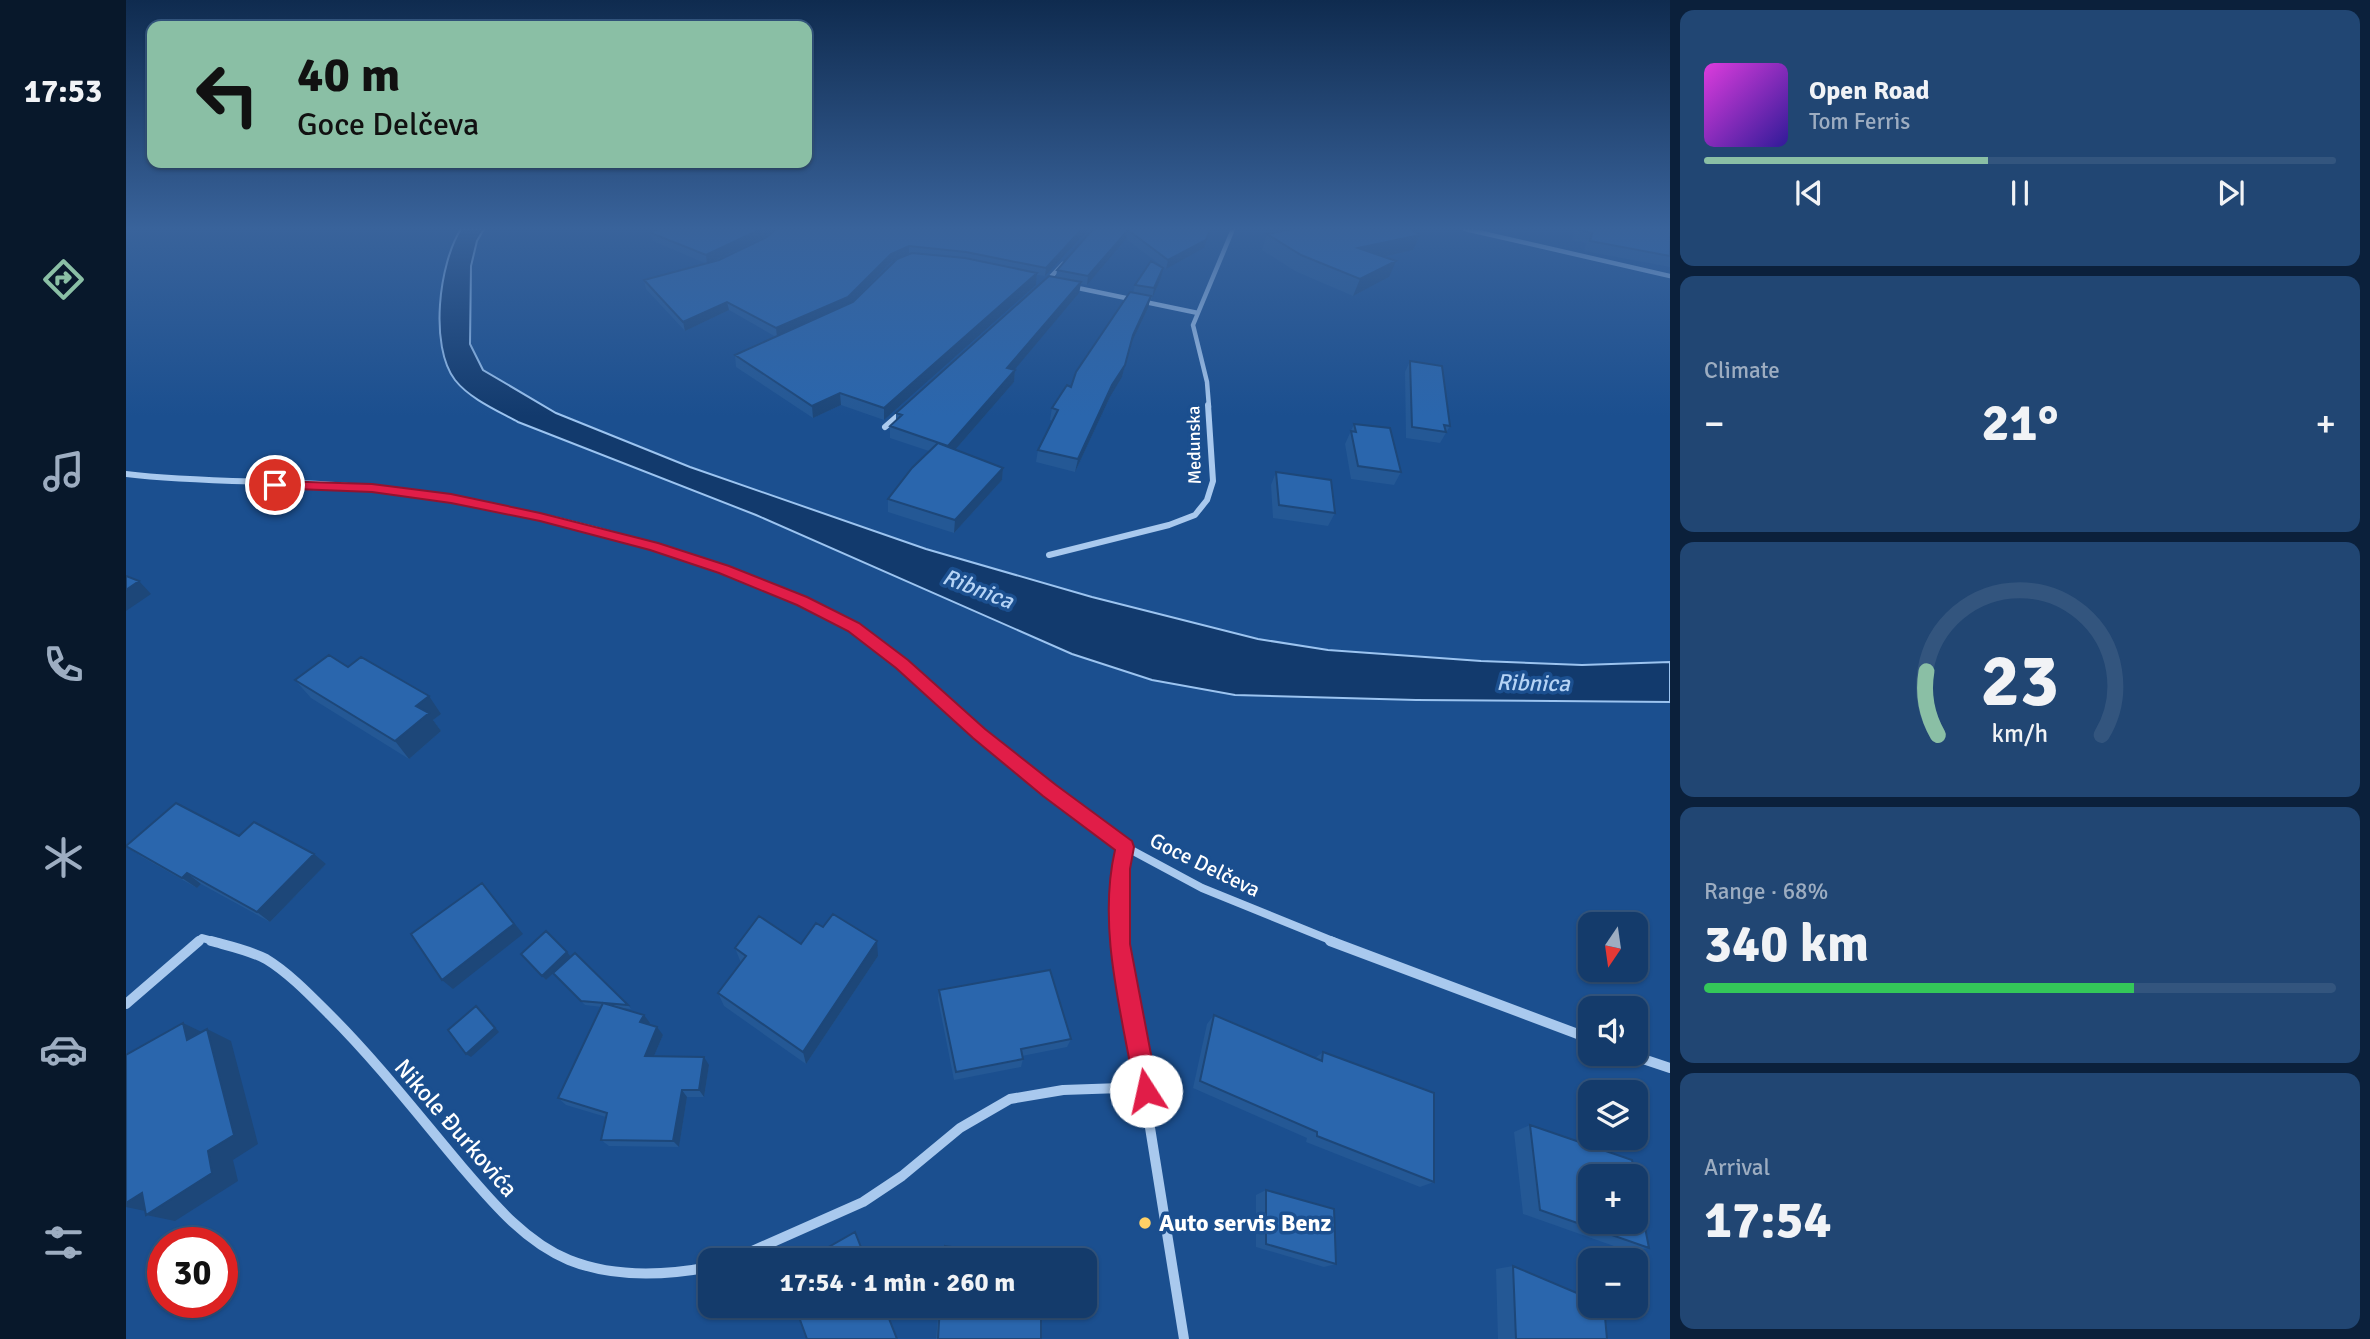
<!DOCTYPE html>
<html lang="en">
<head>
<meta charset="utf-8">
<style>
	:root { --surface:#143b6b; --page:#214673; --text:#f1f3f6; --muted:#9dadc1; --line:#33557e; --accent:#8abfa5 }
	body { margin:0; font-family:Signika,sans-serif; background:var(--page); color:var(--text); height:100vh; display:flex; flex-direction:column; font-size:26px; white-space:nowrap }
	* { box-sizing:border-box; margin:0 }
	p { font-size:23px; color:var(--muted) }
	.icon { flex:none; width:38px; height:38px; fill:none; stroke:currentColor; stroke-width:2; stroke-linecap:round; stroke-linejoin:round }
	.map { position:relative; flex:1; overflow:hidden }
	.details { display:flex; flex-direction:column; gap:10px; padding:10px; background:#0b203b; width:700px }
	.details>* { flex:none }
	.top-card { position:absolute; left:21px; top:21px; width:665px; height:147px; border-radius:14px; box-shadow:0 2px 5px #0004,0 0 0 2px var(--line); background:#8abfa5; color:#111; overflow:hidden }
	.needle { width:46px; rotate:193deg }
	.fabs { position:absolute; left:1452px; top:912px; display:grid; gap:14px }
	.fabs a { display:grid; place-items:center; width:70px; height:70px; border-radius:14px; background:var(--surface); box-shadow:0 2px 5px #0004,0 0 0 2px var(--line); font-size:35px }
	.speed { position:absolute; left:21px; top:1227px; display:flex; gap:14px; font-size:35px; font-weight:700; text-align:center }
	.speed>* { display:grid; place-content:center; width:91px; height:91px; border-radius:50%; background:var(--surface); box-shadow:0 2px 5px #0004,0 0 0 2px var(--line); line-height:1 }
	.speed .limit { border:10px solid #d22; background:#fff; color:#111 }
	.pin { position:absolute; display:grid; place-items:center; width:60px; height:60px; color:#fff; margin:-30px; border:4px solid #fff; border-radius:50%; box-shadow:0 2px 7px #0007 }
	.me { position:absolute; width:77px; margin:-38px; rotate:350deg; stroke-linejoin:round; filter:drop-shadow(0 0 5px #0008) }
	.turn { display:flex; align-items:center; gap:24px; height:147px; padding:0 35px; font-size:32px }
	.turn .icon { width:91px; height:91px; stroke-width:2.5 }
	.turn b { display:block; font-size:49px; line-height:60px }
	.big { font-size:52px; font-weight:700; line-height:1.1 }
	.details .widget { flex:1; display:flex; flex-direction:column; justify-content:center; gap:10px; min-width:0; padding:0 24px; border-radius:14px; background:var(--page) }
	.details .dial { align-items:center; gap:0 }
	.dial svg { height:182px; overflow:visible; fill:none; stroke:var(--line); stroke-width:7; stroke-linecap:round; text-anchor:middle }
	.dial text { fill:var(--text); stroke:none }
	.song { display:flex; align-items:center; gap:21px }
	.cover { width:84px; height:84px; border-radius:10px; background:linear-gradient(135deg,hsl(300 70% 55%),hsl(250 70% 35%)) }
	.played { height:7px; border-radius:4px; background:linear-gradient(90deg,var(--accent) 45%,var(--line) 45%) }
	.keys { display:flex; justify-content:space-around; direction:ltr }
	.heat { display:flex; justify-content:space-between; align-items:center; font-size:38px; direction:ltr }
	.charge { height:10px; border-radius:5px; background:linear-gradient(90deg,#34c759 68%,var(--line) 0) }
	.trip { position:absolute; left:572px; top:1248px; width:399px; height:70px; border-radius:14px; background:var(--surface); box-shadow:0 2px 5px #0004,0 0 0 2px var(--line); font-weight:700; line-height:70px; text-align:center }
	main { display:flex; flex:1; min-height:0 }
	.tabs { display:flex; flex-direction:column; width:126px; justify-content:space-around; align-items:center; background:#08182b; color:var(--muted) }
	.tabs .icon { width:49px; height:49px }
	.tabs .on { color:var(--accent) }
	.tabs b { font-size:32px; color:var(--text) }
	.map>svg:first-child { display:block }
</style>
</head>
<body>
<main>
<nav class="tabs">
<b>17:53</b>
<svg class="icon on" aria-label="directions" viewBox="0 0 24 24"><path d="M12 3l9 9-9 9-9-9zM9 14v-3h6M13 9l2 2-2 2"/></svg>
<svg class="icon" aria-label="music" viewBox="0 0 24 24"><path d="M9 18V5l10-2v13"/><circle cx="6" cy="18" r="3"/><circle cx="16" cy="16" r="3"/></svg>
<svg class="icon" aria-label="phone" viewBox="0 0 24 24"><path d="M5 4h4l2 5-3 2q2 4 5 5l2-3 5 2v4C11 20 4 13 5 4z"/></svg>
<svg class="icon" aria-label="climate" viewBox="0 0 24 24"><path d="M12 3v18M4 7l16 10M4 17L20 7"/></svg>
<svg class="icon" aria-label="car" viewBox="0 0 24 24"><path d="M5 17H2v-5l4-1 3-4h7l3 4 3 1v5h-3M9 17h6M6 11h13"/><circle cx="7" cy="17" r="2"/><circle cx="17" cy="17" r="2"/></svg>
<svg class="icon" aria-label="filters" viewBox="0 0 24 24"><path d="M4 7h16M4 17h16"/><circle cx="9" cy="7" r="2"/><circle cx="15" cy="17" r="2"/></svg>
</nav>
<div class="map">
<svg width="1544" height="1339" viewBox="0 0 1544 1339">
	<rect width="100%" height="100%" fill="#1b4f8f"/>
	<!-- water -->
	<path fill="#123a6d" stroke="#9cc4f0" stroke-width="2" d="M335,229H358L351,241L345,266L344,344L357,370L430,413L564,467L800,549L966,597L1132,639L1202,650L1355,661L1456,665L1544,662V702L1290,700L1109,695L1026,680L946,654L630,515L392,422C372,411 344,399 329,380C303,346 313,263 335,229Z"/>
	<g fill="none" stroke-linecap="round" stroke-linejoin="round">
		<!-- street-far3 -->
		<path stroke="#a9c9ee" stroke-width="4.5" d="M1339,229L1544,276
			M919,283L937,264
			M947,287L1072,313
			M1083,407L1081,382L1067,325L1107,229"/>
		<!-- street-far2 -->
		<path stroke="#a9c9ee" stroke-width="6" d="M759,427L775,413
			M0,474C74,483 148,480 222,486C335,495 446,520 554,554C619,575 685,599 741,639
			M923,555L1043,525L1069,515L1081,500L1087,481L1082,405"/>
		<!-- street-far1 -->
		<path stroke="#a9c9ee" stroke-width="8" d="M739,637L789,676L903,776L996,845L1076,888L1209,942
			M71,942L76,938L91,942
			M995,942C991,910 991,879 999,847"/>
		<!-- street -->
		<path stroke="#a9c9ee" stroke-width="10" d="M85,941C103,946 123,950 140,959C163,973 184,995 204,1015C251,1062 293,1116 336,1167C366,1202 399,1242 443,1260C488,1278 537,1276 584,1267
			M994,941L1058,1339
			M1204,941L1465,1039
			M0,1004L73,941
			M1502,1054L1544,1068
			M606,1260L737,1202L776,1176L834,1128L884,1099L937,1090L995,1088L1021,1091"/>
	</g>
	<!-- wall -->
	<path fill="#245895" fill-rule="evenodd" d="M963,229L919,276L911,275L910,285L758,420L715,405L687,418L610,367L609,355L650,337L603,310L559,331L520,289L518,280L581,264L527,241L525,233L638,237L582,263ZM769,261L727,302L725,303L765,262Z
		M967,229H1085L1078,248L1040,269L1000,239L961,285L955,284L953,293L888,370H889L888,382L829,450L877,468L876,480L828,533L762,512V499L803,451L764,438V426L770,421V413L930,277L931,270Z
		M1446,229H1544V267L1458,251L1460,243L1446,240L1448,230Z
		M1141,234L1294,235L1287,250L1257,257L1263,277L1227,296L1169,271L1136,250Z
		M1035,278L1026,299L1024,298L1022,308L1004,346L996,377L984,397L949,472L910,462L912,450L927,421L924,420L926,408L945,387L1007,293L1009,285Z
		M1284,361L1324,426L1314,443L1280,438L1279,372Z
		M1228,424L1275,472L1268,485L1225,479L1219,444Z
		M1150,472L1209,513L1202,526L1147,518L1145,485Z
		M222,667L315,714L307,720L315,731L283,759L185,698L169,680Z
		M113,836L200,864L144,922L75,884L71,888L16,857L0,846Z
		M675,944L752,956L680,1064L598,1006L592,993L615,963L609,948Z
		M441,952L445,957L502,1005L505,1009L497,1008L524,1023L523,1024L537,1035L528,1056L583,1065L578,1097H561L553,1147L483,1146L475,1140L480,1117L440,1105L432,1098L476,1007L459,1005L428,973L420,980L395,954Z
		M813,990L945,1039L941,1047L896,1056L897,1059L895,1067L828,1080L812,999Z
		M1088,1015L1189,1058L1197,1052L1308,1182L1294,1187L1180,1142L1181,1138L1067,1088L1081,1024Z
		M1404,1125L1523,1248L1502,1251L1397,1214L1388,1132Z
		M1140,1190L1210,1264L1198,1267L1130,1247V1195Z
		M1387,1266L1481,1339H1372L1370,1269Z
		M813,1306H915V1339H810Z"/>
	<!-- shaded-wall -->
	<path fill="#1d4779" d="M635,229H648L638,237L581,264L580,255Z
		M956,229H963L919,276L920,268Z
		M1084,229H1085L1078,248L1040,269L1042,260Z
		M1002,230L1000,239L961,285L962,276Z
		M1294,235L1287,250L1226,264L1232,248Z
		M783,246V255L765,262L722,306L651,337L650,328L765,254Z
		M1270,261L1263,277L1227,296L1234,279Z
		M1037,268L1035,278L1026,299L1028,288Z
		M911,273L910,285L758,420V408Z
		M955,282L953,293L880,380L881,368Z
		M1025,296L1022,308L1004,346L996,377L984,397L949,472L952,459L986,385L1007,335Z
		M601,302L603,310L559,331L557,322Z
		M889,370L888,382L822,458V446Z
		M714,393L715,405L687,418L686,406Z
		M877,468L876,480L828,533L829,520Z
		M13,581L25,594L0,611V590Z
		M303,696L315,714L307,720L315,731L283,759L269,741L290,706Z
		M188,854L200,864L144,922L131,912Z
		M61,873L75,884L71,888L56,878Z
		M356,883L397,934L327,989L316,980Z
		M751,941L752,956L680,1064L677,1052Z
		M441,952L445,957L420,980L416,976Z
		M350,1006L373,1032L345,1057L340,1054Z
		M518,1015L524,1023L520,1031L514,1022Z
		M57,1023L82,1035L61,1040Z
		M531,1027L537,1035L525,1063L519,1056Z
		M81,1029L105,1041L132,1144L107,1160L112,1181L49,1221L20,1215L24,1212L0,1207V1203L82,1151Z
		M578,1057L583,1065L578,1097L573,1090Z
		M556,1090L561,1097L553,1147L547,1141Z"/>
	<!-- building -->
	<path fill="#2a66ad" stroke="#1d4779" stroke-width="2" d="M532,229H635L580,255L525,233Z
		M650,229H956L920,268L840,252L783,246L765,254L722,297L650,328L601,302L557,322L518,280L593,260L641,237Z
		M967,229H1084L1080,240L1042,260L1002,230L962,276L931,270Z
		M1167,229H1284L1294,235L1232,248L1270,261L1234,279L1175,255L1141,234Z
		M1452,229H1544V256L1464,241L1466,233L1452,230Z
		M786,253L839,258L911,273L758,408L714,393L686,406L609,355L727,302L771,259Z
		M1025,261L1037,268L1028,288L1009,285Z
		M923,276L955,282L881,368L889,370L822,446L764,426L776,415L770,413Z
		M1004,292L1025,296L1007,335L999,365L986,385L952,459L912,450L932,410L926,408L941,385L945,387L950,372Z
		M1284,361L1316,366L1324,426L1318,425L1320,432L1286,427Z
		M1228,424L1264,428L1275,472L1232,466L1225,431L1230,432Z
		M812,443L877,468L829,520L762,499L786,468Z
		M1150,472L1205,480L1209,513L1153,505Z
		M0,576L13,581L0,590Z
		M203,655L222,667L235,657L303,696L290,706L303,713L269,741L169,680Z
		M50,803L113,836L128,822L188,854L131,912L61,873L56,878L0,846Z
		M356,883L388,924L316,980L285,934Z
		M707,914L751,941L677,1052L592,993L620,956L609,948L633,916L675,944L690,923L697,927Z
		M420,931L441,952L416,976L395,954Z
		M449,953L502,1005L455,1001L427,973Z
		M924,970L945,1039L895,1049L897,1059L830,1072L813,990Z
		M477,1003L518,1015L514,1022L531,1027L519,1056L578,1057L573,1090H556L547,1141L475,1140L481,1113L432,1098Z
		M350,1006L369,1028L340,1054L322,1030Z
		M1088,1015L1196,1061L1197,1052L1308,1093V1182L1191,1136V1132L1074,1081Z
		M57,1023L61,1040L81,1029L108,1135L82,1151L86,1173L20,1215L16,1193L0,1203V1055Z
		M1404,1125L1506,1160L1509,1176H1465V1222H1510V1181L1523,1248L1414,1210Z
		M1140,1190L1208,1209L1210,1264L1140,1244Z
		M729,1232L740,1260H680Z
		M819,1246L912,1260H818Z
		M1387,1266L1465,1299V1306H1478L1481,1339H1390Z
		M669,1306H758L771,1339H681Z
		M814,1306H915V1339H812Z"/>
	<!-- sky -->
	<linearGradient id="sky" x2="0" y2="1"><stop stop-color="#0f2b4f"/><stop offset="0.55" stop-color="#39639b"/><stop offset="1" stop-color="#39639b" stop-opacity="0"/></linearGradient>
	<rect width="1544" height="416" fill="url(#sky)"/>
	<!-- route -->
	<path fill="#e11d48" stroke="#92132f" stroke-width="2" d="M149,481L246,484L325,494L414,513L532,543L603,566L681,597L733,623L782,660L859,729L930,785L1006,841L1008,847L1004,869V944L1032,1091L1028,1099L1020,1102L1012,1099L1009,1091C996,1014 971,928 989,850L917,796L847,738L770,668L722,631L671,605L593,573L524,550L414,521L325,503L246,492L145,488L143,485Z"/>
	<!-- markers -->
	<circle fill="#ffd166" stroke="#1b4f8f" stroke-width="2.5" cx="1019" cy="1223" r="7"/>
	<g text-anchor="middle" dominant-baseline="central" stroke-width="7" stroke-linejoin="round" paint-order="stroke">
		<!-- far-street labels -->
		<g font-size="18" fill="#fff" stroke="#1b4f8f">
			<text transform="translate(1068 445) rotate(-91)">Medunska</text>
		</g>
		<!-- street labels -->
		<g font-size="21" fill="#fff" stroke="#1b4f8f">
			<text transform="translate(1079 865) rotate(26)">Goce Delčeva</text>
		</g>
		<!-- water labels -->
		<g font-size="23" font-style="italic" fill="#b5d3f5" stroke="#1b4f8f">
			<text transform="translate(852 589) rotate(21)">Ribnica</text>
			<text transform="translate(1407 683) rotate(1)">Ribnica</text>
		</g>
		<!-- near-street labels -->
		<g font-size="24" fill="#fff" stroke="#1b4f8f">
			<text transform="translate(330 1128) rotate(49)">Nikole Đurkovića</text>
		</g>
		<!-- near-poi labels -->
		<g font-size="24" font-weight="bold" fill="#fff" stroke="#1b4f8f" text-anchor="start">
			<text x="1033" y="1223">Auto servis Benz</text>
		</g>
	</g>
</svg>
<div class="fabs">
<a><svg class="needle" viewBox="-14 -14 28 28"><path d="M0-13l5 13h-10z" fill="#e53935"/><path d="M0 13l5-13h-10z" fill="#9dadc1"/></svg></a>
<a><svg class="icon" aria-label="sound" viewBox="0 0 24 24"><path d="M4 9h4l5-4v14l-5-4H4zM17 9q2 3 0 6"/></svg></a>
<a><svg class="icon" aria-label="layers" viewBox="0 0 24 24"><path d="M12 4l9 5-9 5-9-5zM3 14l9 5 9-5"/></svg></a>
<a>+</a>
<a>−</a>
</div>
<div class="speed"><div class="limit">30</div></div>
<div class="pin" style="left:149px;top:485px;background:#d93025"><svg class="icon" aria-label="arrive" viewBox="0 0 24 24"><path d="M6 21V4h12l-3 4 3 4H6"/></svg></div>
<svg class="me" style="left:1020px;top:1091px" viewBox="-20 -20 40 40"><circle r="19" fill="#fff"/><path d="M0-13L10 11 0 6-10 11z" fill="#e11d48"/></svg>
<div class="trip">17:54 · 1 min · 260 m</div>
<div class="top-card">
<div class="turn"><svg class="icon" aria-label="left" viewBox="0 0 24 24"><path d="M17 20v-9H6M10 6l-5 5 5 5"/></svg><div><b>40 m</b>Goce Delčeva</div></div>
</div>
</div>
<section class="details">
<div class="widget">
<div class="song"><i class="cover"></i><div><b>Open Road</b><p>Tom Ferris</p></div></div>
<div class="played"></div>
<div class="keys"><svg class="icon" aria-label="previous" viewBox="0 0 24 24"><path d="M18 5L8 12l10 7zM5 5v14"/></svg><svg class="icon" aria-label="pause" viewBox="0 0 24 24"><path d="M8 5v14M16 5v14"/></svg><svg class="icon" aria-label="next" viewBox="0 0 24 24"><path d="M6 5l10 7-10 7zM19 5v14"/></svg></div>
</div>
<div class="widget"><p>Climate</p>
<div class="heat"><a>−</a><b class="big">21°</b><a>+</a></div>
</div>
<div class="widget dial"><svg viewBox="0 0 100 80">
<path d="M14 69A42 42 0 1 1 86 69"/>
<path d="M14 69A42 42 0 0 1 9 41" stroke="#8abfa5"/>
<text x="50" y="56" font-size="32" font-weight="700">23</text>
<text x="50" y="72" font-size="11">km/h</text>
</svg></div>
<div class="widget"><p>Range · 68%</p><b class="big">340 km</b><div class="charge"></div></div>
<div class="widget"><p>Arrival</p><b class="big">17:54</b></div>
</section>
</main>
</body>
</html>
